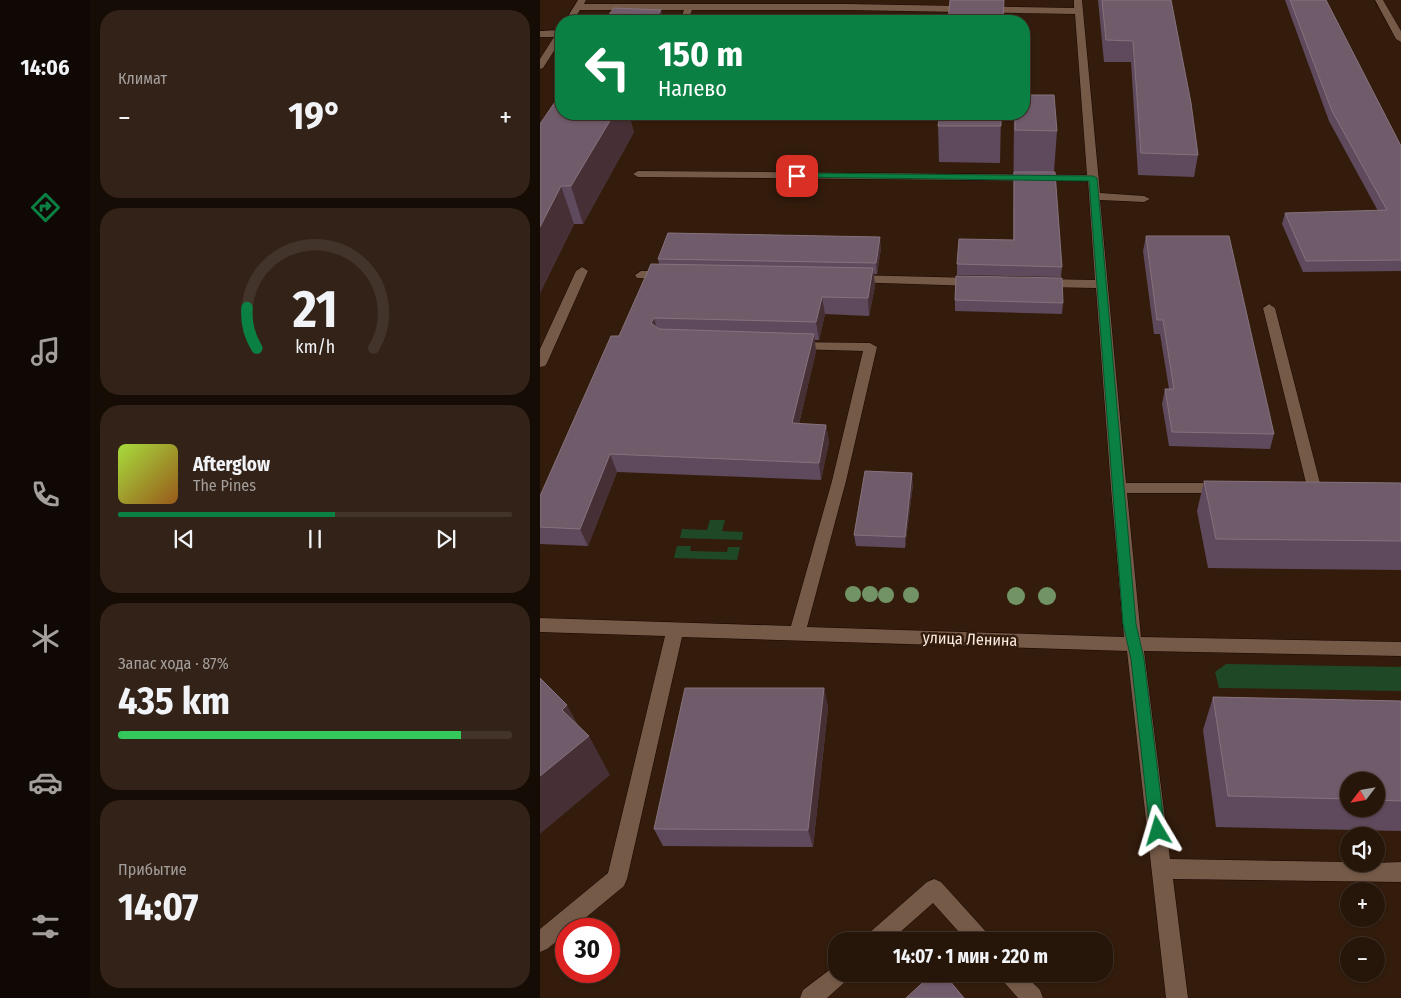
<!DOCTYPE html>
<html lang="ru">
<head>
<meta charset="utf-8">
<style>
	:root { --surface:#261509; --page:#322217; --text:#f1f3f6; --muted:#a49f9c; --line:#42342a; --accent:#0b8043 }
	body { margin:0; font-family:"Fira Sans Condensed",sans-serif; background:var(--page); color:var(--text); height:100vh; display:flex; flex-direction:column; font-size:19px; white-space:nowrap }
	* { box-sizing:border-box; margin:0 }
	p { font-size:16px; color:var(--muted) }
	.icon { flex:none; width:28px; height:28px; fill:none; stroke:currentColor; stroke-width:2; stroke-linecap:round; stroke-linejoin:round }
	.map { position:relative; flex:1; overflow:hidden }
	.details { display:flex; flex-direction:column; gap:10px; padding:10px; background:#150c05; width:450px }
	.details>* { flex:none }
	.hud { position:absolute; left:15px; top:15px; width:475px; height:105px; border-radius:20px; box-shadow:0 1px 4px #0004,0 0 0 1px var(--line); background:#0b8043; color:#fff; overflow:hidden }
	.needle { width:32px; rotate:239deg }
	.tools { position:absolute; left:800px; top:772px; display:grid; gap:10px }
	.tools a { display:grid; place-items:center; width:45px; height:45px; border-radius:50%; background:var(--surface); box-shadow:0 1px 4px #0004,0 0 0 1px var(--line); font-size:25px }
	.speed { position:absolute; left:15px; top:918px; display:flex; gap:10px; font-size:25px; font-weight:700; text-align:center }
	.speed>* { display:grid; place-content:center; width:65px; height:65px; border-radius:50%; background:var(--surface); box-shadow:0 1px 4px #0004,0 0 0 1px var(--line); line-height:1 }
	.speed .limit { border:8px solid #d22; background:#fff; color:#111 }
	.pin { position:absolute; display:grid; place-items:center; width:42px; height:42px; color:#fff; margin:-21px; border-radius:10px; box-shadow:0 2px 8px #0006 }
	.me { position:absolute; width:55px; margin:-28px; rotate:353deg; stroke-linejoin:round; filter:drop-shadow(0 0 4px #0008) }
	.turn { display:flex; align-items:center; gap:18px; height:105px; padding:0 20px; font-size:22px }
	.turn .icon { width:65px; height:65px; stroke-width:2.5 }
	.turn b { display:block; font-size:35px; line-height:42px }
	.big { font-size:38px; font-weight:700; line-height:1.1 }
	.details .widget { flex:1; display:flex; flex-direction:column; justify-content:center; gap:8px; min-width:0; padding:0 18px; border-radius:20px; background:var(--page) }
	.details .dial { align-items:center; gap:0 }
	.dial svg { height:130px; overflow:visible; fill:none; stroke:var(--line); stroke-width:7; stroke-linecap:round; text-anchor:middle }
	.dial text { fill:var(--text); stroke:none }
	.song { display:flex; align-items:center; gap:15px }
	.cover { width:60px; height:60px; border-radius:8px; background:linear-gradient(135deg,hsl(80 70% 55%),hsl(30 70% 35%)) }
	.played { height:5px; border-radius:2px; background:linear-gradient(90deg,var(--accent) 55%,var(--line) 55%) }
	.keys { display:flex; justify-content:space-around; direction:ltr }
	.heat { display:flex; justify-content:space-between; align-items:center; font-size:28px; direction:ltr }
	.charge { height:8px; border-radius:4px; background:linear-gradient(90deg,#34c759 87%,var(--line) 0) }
	.trip { position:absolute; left:288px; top:932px; width:285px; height:50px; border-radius:20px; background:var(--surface); box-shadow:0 1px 4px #0004,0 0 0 1px var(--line); font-weight:700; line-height:50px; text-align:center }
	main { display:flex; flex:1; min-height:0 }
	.tabs { display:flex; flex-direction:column; width:90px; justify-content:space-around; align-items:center; background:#0f0804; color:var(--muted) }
	.tabs .icon { width:35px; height:35px }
	.tabs .current { color:var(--accent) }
	.tabs b { font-size:22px; color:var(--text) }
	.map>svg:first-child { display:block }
</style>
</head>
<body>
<main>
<nav class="tabs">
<b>14:06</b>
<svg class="icon current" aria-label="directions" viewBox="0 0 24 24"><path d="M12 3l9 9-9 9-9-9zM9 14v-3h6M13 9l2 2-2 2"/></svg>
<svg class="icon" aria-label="music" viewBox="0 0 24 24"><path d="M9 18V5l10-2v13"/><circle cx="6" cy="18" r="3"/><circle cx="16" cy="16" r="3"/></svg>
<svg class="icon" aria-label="phone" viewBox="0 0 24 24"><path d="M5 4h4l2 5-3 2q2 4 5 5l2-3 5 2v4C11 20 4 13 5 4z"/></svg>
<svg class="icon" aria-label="climate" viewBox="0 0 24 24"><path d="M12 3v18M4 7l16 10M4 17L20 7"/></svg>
<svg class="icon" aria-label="car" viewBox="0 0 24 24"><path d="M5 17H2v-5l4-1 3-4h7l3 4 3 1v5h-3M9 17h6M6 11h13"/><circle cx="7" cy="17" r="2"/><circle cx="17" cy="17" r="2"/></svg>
<svg class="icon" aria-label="filters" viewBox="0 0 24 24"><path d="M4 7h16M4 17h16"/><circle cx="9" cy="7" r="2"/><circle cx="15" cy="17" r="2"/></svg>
</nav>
<section class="details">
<div class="widget"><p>Климат</p>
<div class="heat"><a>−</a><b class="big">19°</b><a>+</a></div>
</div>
<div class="widget dial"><svg viewBox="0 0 100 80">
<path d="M14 69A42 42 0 1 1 86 69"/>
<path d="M14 69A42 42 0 0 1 8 44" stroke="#0b8043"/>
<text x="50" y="56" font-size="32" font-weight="700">21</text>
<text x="50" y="72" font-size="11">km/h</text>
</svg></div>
<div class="widget">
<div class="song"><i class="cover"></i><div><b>Afterglow</b><p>The Pines</p></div></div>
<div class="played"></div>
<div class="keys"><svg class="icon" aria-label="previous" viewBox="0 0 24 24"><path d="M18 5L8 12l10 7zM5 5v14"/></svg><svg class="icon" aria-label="pause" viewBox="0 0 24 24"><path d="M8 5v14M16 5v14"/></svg><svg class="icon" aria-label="next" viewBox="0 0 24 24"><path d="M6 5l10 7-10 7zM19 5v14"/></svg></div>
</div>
<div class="widget"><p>Запас хода · 87%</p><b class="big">435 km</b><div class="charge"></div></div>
<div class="widget"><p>Прибытие</p><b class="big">14:07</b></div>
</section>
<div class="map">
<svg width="861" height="998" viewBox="0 0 861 998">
	<rect width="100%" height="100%" fill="#331c0c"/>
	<!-- green -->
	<path fill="#1f4926" d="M170,520H185L182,531L203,532L202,540L140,538L142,529L167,530Z
		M137,546H151L150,551L187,552L188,547H200L197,560L134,558Z
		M686,664L861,667V691L679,688L675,672Z"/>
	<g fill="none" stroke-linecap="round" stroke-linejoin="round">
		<!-- minor casing -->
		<g stroke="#1a0600" stroke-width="1">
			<path id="minor" d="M38,0H46L44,4H307L534,8V0H542L560,193L604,196L610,199L604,202L560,200L586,483H682L687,484L689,488L687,492L682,493H587L601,637L861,642V656L604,651L630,859L809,862V864L861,862V882L633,879L648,998H626L587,651L142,637L87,879L84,886L32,929H26V934L7,949L0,952V929L68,873L125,636L0,632V618L251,626L292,481L323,351L255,349L248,345L250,342L330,343L337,347L306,481L267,627L584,637L571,488L556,288L503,287L497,283L503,279L555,280L548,181L98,177L93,174L98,171L547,175L535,14L307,10H152L148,21H140L144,10H40L33,21H25Z
				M835,0H843L861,31V42L856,39Z
				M21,30V40L3,68L0,69V59L14,37H0V31Z
				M42,267L48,271L7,363L5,366L0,367V349L36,271Z
				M101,271H125L131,275L125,279L97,278L95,275Z
				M313,275L435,278L441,282L435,286L309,282L307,279Z
				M729,304L735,308L781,487L779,491L774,492L769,491L767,487L723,308Z
				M394,879L401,882L448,934L451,941H427L393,903L350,941H325L328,934L387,882Z
				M296,965V974H309L306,981L287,998H260L263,990Z
				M459,974H484L500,990L503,998H478L463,981Z"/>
		</g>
		<!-- minor -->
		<use href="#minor" fill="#755a48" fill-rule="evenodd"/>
	</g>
	<!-- trees -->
	<g fill="#719365">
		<circle cx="313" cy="594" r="8"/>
		<circle cx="330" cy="594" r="8"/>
		<circle cx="476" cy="596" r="9"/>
		<circle cx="507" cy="596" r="9"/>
		<circle cx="346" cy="595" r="8"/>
		<circle cx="371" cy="595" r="8"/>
	</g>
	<!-- wall -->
	<path fill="#5f495c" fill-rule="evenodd" d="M558,0H631L658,155L654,177L598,175L591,62H564Z
		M745,0H786L861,146V271L763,272L742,224L745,213L838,211L789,121Z
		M21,82V95L18,86Z
		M19,96L94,132L43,224H34L0,293Z
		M461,114L460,163L399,162L398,126Z
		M474,114H484L517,131L514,172L522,267L521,277L417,275V264L473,240Z
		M606,236L734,434L730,449L629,446L622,404L625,389H629L620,334H614L603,251Z
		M341,248L337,274H334L335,286L329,316L285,314L279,340H274L276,351L259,424L286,425L289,442L281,480L77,472L48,546L0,544V496L79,336L119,264L118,259Z
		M415,300L523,303L522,314L415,311Z
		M664,481L861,483V570L668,568L657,511Z
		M373,484L365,548L316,546L314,535Z
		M284,688L288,708L273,847L123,846L114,829Z
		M673,697L861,701V831L676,827L663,730ZM809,781H836V809H809Z"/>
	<!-- shaded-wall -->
	<path fill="#463036" d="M121,10L124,21H114Z
		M74,114H89L94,132L43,224L31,186Z
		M21,186L34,224L0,293V227Z
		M340,237L341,248L337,274L336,263Z
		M333,268L335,286L329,316L328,298Z
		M282,297L285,314L279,340L276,322Z
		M114,318L119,336L111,323Z
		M274,334L276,351L255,441L252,423Z
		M286,425L289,442L281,480L279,463Z
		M70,454L77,472L48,546L40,529Z
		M372,473L373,484L365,548V537Z
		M284,688L288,708L273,847L268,830Z
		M27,705L46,739L49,736L70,775L0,834V776L22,710Z"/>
	<!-- building -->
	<path fill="#705b6a" stroke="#86727d" d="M410,0H464L463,21H408Z
		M562,0H631L651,103L658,155L601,153L593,41L566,40Z
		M750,0H786L861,146V260L766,261L745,213L847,210L792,111Z
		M74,8L121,10L114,21H64Z
		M484,95H514L517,131L475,130V114H484Z
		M19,96H21V114H74L31,186H21L0,227V124Z
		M400,114H461V126H398Z
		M474,172H515L522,267L417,264L419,239L474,240Z
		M128,233L340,237L336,263L118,259Z
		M606,236H689L734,434L632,432L625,389H634L623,320H617Z
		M111,264L333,268L328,298L282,297L276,322L114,318L111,323L119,329L274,334L252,423L286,425L279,463L70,454L40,529L0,527V496L71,336H79Z
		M416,276L522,278L523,303L415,300Z
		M325,471L372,473L365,537L314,535Z
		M664,481L861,483V541L676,539Z
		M0,678L27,705L22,710L49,736L0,776Z
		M145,688H284L268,830L114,829Z
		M673,697L861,701V801L836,800V781H809V799L688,796Z
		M392,974H404L424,998H366Z"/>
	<!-- route -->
	<path fill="#0b8043" stroke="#07532c" d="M257,173L553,176L557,178L596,624L604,659L625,831L623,836L618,838L612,836L610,831L591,659L583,624L549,181L254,177V174Z"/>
	<g text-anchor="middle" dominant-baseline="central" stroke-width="5" stroke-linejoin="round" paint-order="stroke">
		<!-- street labels -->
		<g font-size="16" fill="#fdece2" stroke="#331c0c">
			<text transform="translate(430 639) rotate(2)">улица Ленина</text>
		</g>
	</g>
</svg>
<div class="tools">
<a><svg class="needle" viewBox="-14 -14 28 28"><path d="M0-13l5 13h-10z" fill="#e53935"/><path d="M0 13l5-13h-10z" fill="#a49f9c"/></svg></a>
<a><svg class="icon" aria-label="sound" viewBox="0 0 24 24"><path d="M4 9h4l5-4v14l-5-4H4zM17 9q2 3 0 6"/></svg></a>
<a>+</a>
<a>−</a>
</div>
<div class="speed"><div class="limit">30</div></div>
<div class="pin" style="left:257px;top:176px;background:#d93025"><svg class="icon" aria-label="arrive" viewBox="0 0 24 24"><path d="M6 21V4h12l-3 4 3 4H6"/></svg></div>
<svg class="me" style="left:618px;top:831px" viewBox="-20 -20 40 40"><path d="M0-17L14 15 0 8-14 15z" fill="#0b8043" stroke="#fff" stroke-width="4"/></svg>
<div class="trip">14:07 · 1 мин · 220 m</div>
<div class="hud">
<div class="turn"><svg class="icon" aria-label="left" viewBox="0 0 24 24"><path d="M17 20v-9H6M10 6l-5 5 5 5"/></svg><div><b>150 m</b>Налево</div></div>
</div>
</div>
</main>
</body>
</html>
